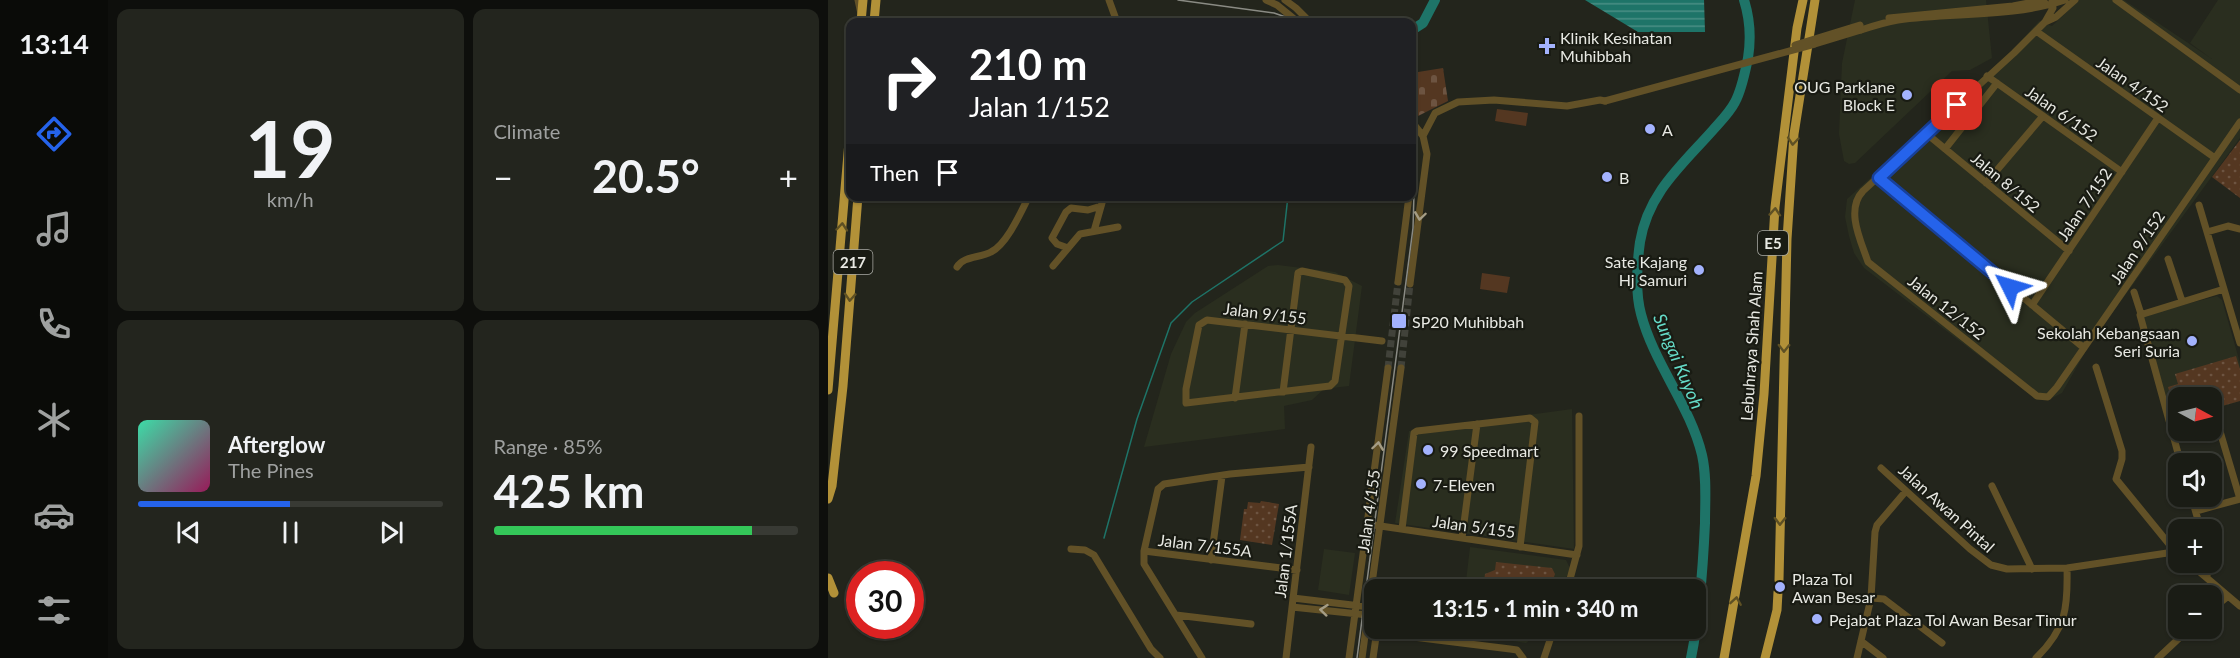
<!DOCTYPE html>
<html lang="en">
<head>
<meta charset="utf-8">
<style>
	:root { --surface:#1a1c15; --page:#23251e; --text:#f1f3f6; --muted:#9fa1a0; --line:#383a34; --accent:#2563eb }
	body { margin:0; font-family:Lato,sans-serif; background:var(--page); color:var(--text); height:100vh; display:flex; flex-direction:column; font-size:22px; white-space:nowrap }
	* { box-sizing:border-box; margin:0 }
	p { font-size:20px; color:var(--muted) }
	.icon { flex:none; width:33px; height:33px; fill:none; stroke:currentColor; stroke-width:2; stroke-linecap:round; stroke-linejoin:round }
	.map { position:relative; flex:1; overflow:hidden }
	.side { display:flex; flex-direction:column; gap:9px; padding:9px; background:#0e0f0c; width:720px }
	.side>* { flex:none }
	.hud { position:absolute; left:18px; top:18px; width:570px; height:183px; border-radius:12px; box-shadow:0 2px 4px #0004,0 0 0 2px var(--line); background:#202124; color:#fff; overflow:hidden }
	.needle { width:39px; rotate:97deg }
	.controls { position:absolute; left:1340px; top:387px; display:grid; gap:12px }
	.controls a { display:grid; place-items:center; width:54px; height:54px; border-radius:12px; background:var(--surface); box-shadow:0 2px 4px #0004,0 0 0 2px var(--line); font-size:30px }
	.speed { position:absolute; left:18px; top:561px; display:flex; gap:12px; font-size:30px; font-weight:700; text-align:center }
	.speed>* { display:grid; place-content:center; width:78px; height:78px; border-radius:50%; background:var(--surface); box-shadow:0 2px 4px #0004,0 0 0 2px var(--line); line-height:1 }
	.speed .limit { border:9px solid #d22; background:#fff; color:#111 }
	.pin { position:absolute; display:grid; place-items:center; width:51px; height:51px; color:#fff; margin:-26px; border-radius:12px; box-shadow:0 3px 9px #0006 }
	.me { position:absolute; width:66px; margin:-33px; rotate:310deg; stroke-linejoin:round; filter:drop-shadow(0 0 4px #0008) }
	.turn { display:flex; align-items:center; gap:21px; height:126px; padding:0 24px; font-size:27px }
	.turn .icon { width:78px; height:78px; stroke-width:2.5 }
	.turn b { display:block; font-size:42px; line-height:51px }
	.then { display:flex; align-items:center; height:57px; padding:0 24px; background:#0003; gap:12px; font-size:22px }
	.big { font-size:45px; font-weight:700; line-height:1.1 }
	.side .widget { flex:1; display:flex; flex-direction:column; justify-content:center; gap:9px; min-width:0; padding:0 21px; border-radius:12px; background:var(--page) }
	.side .dial { align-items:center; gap:0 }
	.dial b { font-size:78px; line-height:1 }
	.song { display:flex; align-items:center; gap:18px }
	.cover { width:72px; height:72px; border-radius:9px; background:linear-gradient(135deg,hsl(160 70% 55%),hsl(330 70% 35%)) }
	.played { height:6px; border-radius:3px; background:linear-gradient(90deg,var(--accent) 50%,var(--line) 50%) }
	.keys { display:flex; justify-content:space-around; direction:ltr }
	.heat { display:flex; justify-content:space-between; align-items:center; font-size:33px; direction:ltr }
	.charge { height:9px; border-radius:4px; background:linear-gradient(90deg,#34c759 85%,var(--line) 0) }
	.side .tiles { flex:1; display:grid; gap:9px; grid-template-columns:repeat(2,1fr) }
	.trip { position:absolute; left:536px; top:579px; width:342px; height:60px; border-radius:12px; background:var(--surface); box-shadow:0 2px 4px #0004,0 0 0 2px var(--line); font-weight:700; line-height:60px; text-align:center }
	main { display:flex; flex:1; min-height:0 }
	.menu { display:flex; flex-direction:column; width:108px; justify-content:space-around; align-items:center; background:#0a0b08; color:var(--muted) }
	.menu .icon { width:42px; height:42px }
	.menu .current { color:var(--accent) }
	.menu b { font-size:27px; color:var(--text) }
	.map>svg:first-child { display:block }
</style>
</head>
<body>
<main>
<nav class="menu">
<b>13:14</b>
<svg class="icon current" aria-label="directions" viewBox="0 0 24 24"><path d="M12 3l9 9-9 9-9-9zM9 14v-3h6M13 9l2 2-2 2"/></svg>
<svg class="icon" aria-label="music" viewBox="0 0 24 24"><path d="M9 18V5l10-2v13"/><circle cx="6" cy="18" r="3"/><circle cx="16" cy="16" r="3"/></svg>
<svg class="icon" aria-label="phone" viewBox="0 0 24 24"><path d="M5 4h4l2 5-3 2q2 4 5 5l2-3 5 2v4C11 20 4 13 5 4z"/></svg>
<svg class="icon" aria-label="climate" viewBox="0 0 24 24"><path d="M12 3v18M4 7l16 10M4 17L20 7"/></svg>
<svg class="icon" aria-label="car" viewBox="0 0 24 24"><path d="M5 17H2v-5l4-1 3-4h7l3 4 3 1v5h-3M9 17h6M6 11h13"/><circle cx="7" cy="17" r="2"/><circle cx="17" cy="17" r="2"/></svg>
<svg class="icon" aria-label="filters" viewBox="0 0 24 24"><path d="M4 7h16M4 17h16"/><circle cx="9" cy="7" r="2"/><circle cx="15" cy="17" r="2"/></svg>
</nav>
<section class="side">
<div class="tiles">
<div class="widget dial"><b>19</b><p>km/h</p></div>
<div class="widget"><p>Climate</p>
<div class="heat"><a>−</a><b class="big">20.5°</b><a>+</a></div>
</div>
<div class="widget">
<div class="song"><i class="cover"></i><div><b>Afterglow</b><p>The Pines</p></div></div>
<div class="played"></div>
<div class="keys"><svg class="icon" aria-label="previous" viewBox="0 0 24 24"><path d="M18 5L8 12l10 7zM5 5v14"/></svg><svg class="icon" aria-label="pause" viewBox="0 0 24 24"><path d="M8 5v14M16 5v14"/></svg><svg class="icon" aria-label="next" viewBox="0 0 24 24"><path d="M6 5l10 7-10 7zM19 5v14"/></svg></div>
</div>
<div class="widget"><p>Range · 85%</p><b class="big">425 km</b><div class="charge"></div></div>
</div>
</section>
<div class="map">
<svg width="1412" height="658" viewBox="0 0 1412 658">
	<defs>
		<pattern id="grass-dots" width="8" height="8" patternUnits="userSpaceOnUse" patternTransform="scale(1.5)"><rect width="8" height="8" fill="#543721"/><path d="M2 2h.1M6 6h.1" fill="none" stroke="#6d5441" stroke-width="1.8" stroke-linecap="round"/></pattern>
		<pattern id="cemetery-stones" width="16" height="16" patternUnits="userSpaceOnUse" patternTransform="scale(1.5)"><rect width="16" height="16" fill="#543721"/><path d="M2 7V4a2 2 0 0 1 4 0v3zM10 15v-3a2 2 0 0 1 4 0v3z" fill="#6d5441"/></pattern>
		<pattern id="water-rules" width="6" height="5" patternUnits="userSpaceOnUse" patternTransform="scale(1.5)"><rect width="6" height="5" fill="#1e7468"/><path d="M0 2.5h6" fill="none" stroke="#4a8e85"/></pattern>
	</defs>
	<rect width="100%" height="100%" fill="#23251c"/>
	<!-- built -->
	<path fill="#2a2e1f" d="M1027,0H1158L1164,58L1142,70L1124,71L1027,163L1021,164L1016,161L1011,134L1014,63Z
		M1251,0H1296L1384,59L1362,43L1390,0H1412V138L1263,342L1234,393L1220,400H1209L1036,268L1026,253L1021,236L1017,217L1019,199L1184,51L1211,21L1224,26Z
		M450,265L507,272L534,286L521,386L496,389L484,400L456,406L457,429L316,447L343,354L358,322L367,313L440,266Z
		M1389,296L1394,300L1412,363V401L1383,410V398H1350V419L1345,421L1315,319L1317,315Z
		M744,409L746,549L567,523L581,431Z
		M642,547L738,560L742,568L734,589L637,590Z
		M496,549L527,553L521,595L490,590Z
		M631,629V628L716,629L698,643L631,633Z"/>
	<!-- grass -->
	<path fill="url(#grass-dots)" d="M1412,140V198L1384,177Z
		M1408,356L1412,369V401L1383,409V398H1350L1349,419L1340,387L1350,384L1347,374Z
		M433,501L451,504L444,545L412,540L416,509H419L420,502L432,503Z
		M668,562L724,568L727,574L722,589H655L657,574L667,570Z"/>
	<!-- cemetery -->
	<path fill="url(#cemetery-stones)" d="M615,68L620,101L588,117L584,116V73Z"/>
	<!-- pitch -->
	<path fill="#543721" d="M669,109L700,113L698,126L667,121Z
		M654,273L682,277L679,293L652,289Z"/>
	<!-- water -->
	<path fill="url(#water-rules)" d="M757,0H876L877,32H810Z"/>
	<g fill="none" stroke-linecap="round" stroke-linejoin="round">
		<!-- stream -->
		<path stroke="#1e7468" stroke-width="1.5" d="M276,538L309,419L343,323L364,302L455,241L460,196"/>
		<!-- river -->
		<path stroke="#1e7468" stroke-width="10" d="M584,30L595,23L607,0
			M863,658C872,614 875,567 877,523C877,501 879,477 874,455C862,405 826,364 813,314C807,292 809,264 812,242C820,193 854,165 885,130C893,121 902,112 907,102C914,89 917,72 920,58C923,39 922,19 916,0"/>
		<!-- minor-tunnel -->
		<path stroke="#41423a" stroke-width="7" stroke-dasharray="7 3.5" stroke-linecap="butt" d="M560,368L570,282
			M573,368L582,284"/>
		<!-- minor -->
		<path stroke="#625127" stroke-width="7" d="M30,0L33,14
			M281,0L289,22
			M438,0L449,5L470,22
			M457,0L468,8L482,22
			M1247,0L1228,17L1217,22L1186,53L1035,191C1017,210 1033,241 1040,262L1209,396L1220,397L1229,387L1412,122
			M1288,0L1412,90
			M1061,18L1185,6L1216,0
			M1217,22L1225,8L1224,0
			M1033,30C1045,26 1058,22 1070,20C1125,12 1183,18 1237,0
			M1208,31L1387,158
			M1159,76L1294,172
			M1099,134L1241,251
			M595,136L607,113L630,102L666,100L739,106L772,100L777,101
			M1117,149L1169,83
			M1051,178L1256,348
			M1158,183L1215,116
			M1371,205L1412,343
			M266,231L276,196
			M1379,232L1400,226L1412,229
			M240,248L229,244L224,238L238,212L243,208L260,210L273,206
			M1340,259L1354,301
			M225,266L252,234L290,227
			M129,267C135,256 152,258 163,252C179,244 193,212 201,196
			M570,282L581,196
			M582,284L599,154L595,136L584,122
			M1306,292L1313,314
			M1204,305L1330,118
			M1268,367L1294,451V459L1288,479L1350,555
			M455,392L470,273L474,271L517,280L521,286L507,381L502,386L358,403V389L371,325L379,320C438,327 496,334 554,341
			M407,398L417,324
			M1386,411L1412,499
			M1353,464L1312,315L1396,289
			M1053,468L1142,549L1163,565L1179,569L1239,568L1346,552
			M1164,486L1204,569
			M1363,496L1373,530
			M1368,511L1412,499
			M539,524L749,555
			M574,529L586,433L589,431L702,418L707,422L692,547
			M634,538L649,424
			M243,549L257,550L266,555L323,649L332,658
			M316,551L469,570
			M383,560L394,476
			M1360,562L1412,606
			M1379,577L1380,562
			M739,590L751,546V416
			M465,598L541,607
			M1043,598L1056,599L1114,643
			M464,607L540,615
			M1383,610L1399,597
			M348,615L423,624
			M1033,641L1055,658
			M374,658L316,564V551L330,489L336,484L402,474L481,467
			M458,658L483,447
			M521,658L560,368
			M534,658L573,368
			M545,658L548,637L553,633L682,649L689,650L695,658
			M716,658L726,628
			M1029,658L1043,598L1047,532L1049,525L1078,491
			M1208,658C1238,629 1240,608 1239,568
			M1330,658L1362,628"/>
		<!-- highway -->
		<path stroke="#b29138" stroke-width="9" d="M33,22L35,0
			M46,22L48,0
			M0,390L22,130
			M0,499L4,486L15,386L30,196
			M0,578L6,593
			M951,580L959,239L966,134L987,0
			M896,658L928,476L936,394L947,207L969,28L975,0
			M937,658L949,610L950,592"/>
		<!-- tram -->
		<path stroke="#8a8b84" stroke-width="1.5" d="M350,0L446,13L472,22
			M529,658L585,228L586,193L584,164"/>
		<!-- minor-bridge -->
		<path stroke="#625127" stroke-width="7" d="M967,45L1032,25
			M777,101L987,44L1033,30"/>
	</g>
	<!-- one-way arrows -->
	<defs><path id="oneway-chevron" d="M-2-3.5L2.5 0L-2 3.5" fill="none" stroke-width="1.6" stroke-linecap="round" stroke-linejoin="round" transform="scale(1.5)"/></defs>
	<g stroke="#5e5024">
		<use href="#oneway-chevron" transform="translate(965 141) rotate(95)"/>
		<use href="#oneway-chevron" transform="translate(947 212) rotate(-86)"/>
		<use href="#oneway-chevron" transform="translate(14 227) rotate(-85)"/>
		<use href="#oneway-chevron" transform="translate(22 297) rotate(94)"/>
		<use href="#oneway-chevron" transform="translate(956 348) rotate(91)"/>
		<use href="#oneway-chevron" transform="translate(952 521) rotate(91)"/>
		<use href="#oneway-chevron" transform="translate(908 601) rotate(-81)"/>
	</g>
	<g stroke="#a59d85">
		<use href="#oneway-chevron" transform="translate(592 216) rotate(98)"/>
		<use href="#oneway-chevron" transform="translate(550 446) rotate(-82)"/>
		<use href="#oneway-chevron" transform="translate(496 610) rotate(-174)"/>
	</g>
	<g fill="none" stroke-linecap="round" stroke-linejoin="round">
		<!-- route casing -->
		<g stroke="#184099" stroke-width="15">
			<path id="route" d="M1129,105L1051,178L1182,287"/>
		</g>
		<!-- route -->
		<use href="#route" stroke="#2563eb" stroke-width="10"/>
	</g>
	<!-- markers -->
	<g fill="#a3b2fd" stroke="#191b13" stroke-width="2">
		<path d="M716 37h6v6h6v6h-6v6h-6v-6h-6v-6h6z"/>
		<circle cx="1079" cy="95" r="6"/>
		<circle cx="822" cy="129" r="6"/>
		<circle cx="779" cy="177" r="6"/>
		<circle cx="871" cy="270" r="6"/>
		<rect x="563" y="313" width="16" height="16" rx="3"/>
		<circle cx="1364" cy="341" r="6"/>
		<circle cx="600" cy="450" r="6"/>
		<circle cx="593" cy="484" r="6"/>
		<circle cx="952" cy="587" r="6"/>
		<circle cx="989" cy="619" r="6"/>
	</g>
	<g text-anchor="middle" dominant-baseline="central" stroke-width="4.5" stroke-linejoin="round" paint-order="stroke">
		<!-- shield labels -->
		<g fill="#191b13" stroke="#aaaba5" stroke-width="1.5">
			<rect x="930" y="231" width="30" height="24" rx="4.5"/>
			<rect x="5.5" y="250" width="39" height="24" rx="4.5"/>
		</g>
		<g font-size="15" font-weight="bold" fill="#e8e9e3">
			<text x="945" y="243">E5</text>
			<text x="25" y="262">217</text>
		</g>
		<!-- poi labels -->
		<g font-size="16" fill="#e8e9e3" stroke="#191b13" text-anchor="start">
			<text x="732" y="37">Klinik Kesihatan<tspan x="732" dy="18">Muhibbah</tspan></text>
			<text x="1067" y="86" text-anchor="end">OUG Parklane<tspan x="1067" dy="18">Block E</tspan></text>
			<text x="834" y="129">A</text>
			<text x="791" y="177">B</text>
			<text x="859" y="261" text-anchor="end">Sate Kajang<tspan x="859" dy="18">Hj Samuri</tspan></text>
			<text x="584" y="321">SP20 Muhibbah</text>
			<text x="1352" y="332" text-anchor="end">Sekolah Kebangsaan<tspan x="1352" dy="18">Seri Suria</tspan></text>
			<text x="612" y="450">99 Speedmart</text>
			<text x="605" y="484">7-Eleven</text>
			<text x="964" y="578">Plaza Tol<tspan x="964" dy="18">Awan Besar</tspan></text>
			<text x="1001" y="619">Pejabat Plaza Tol Awan Besar Timur</text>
		</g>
		<!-- street labels -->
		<g font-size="16" fill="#e8e9e3" stroke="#191b13">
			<text transform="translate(1305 84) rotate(35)">Jalan 4/152</text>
			<text transform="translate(1234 113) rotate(35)">Jalan 6/152</text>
			<text transform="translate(1178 182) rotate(40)">Jalan 8/152</text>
			<text transform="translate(1256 204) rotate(-56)">Jalan 7/152</text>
			<text transform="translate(1309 247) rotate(-56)">Jalan 9/152</text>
			<text transform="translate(1119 307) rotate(38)">Jalan 12/152</text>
			<text transform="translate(437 313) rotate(7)">Jalan 9/155</text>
			<text transform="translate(923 346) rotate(-86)">Lebuhraya Shah Alam</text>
			<text transform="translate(1119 508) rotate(42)">Jalan Awan Pintal</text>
			<text transform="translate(540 511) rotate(-82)">Jalan 4/155</text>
			<text transform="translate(646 526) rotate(8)">Jalan 5/155</text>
			<text transform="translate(377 545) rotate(7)">Jalan 7/155A</text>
			<text transform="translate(457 551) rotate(-83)">Jalan 1/155A</text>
		</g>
		<!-- water labels -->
		<g font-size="18" font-style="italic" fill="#65dbc8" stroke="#191b13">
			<text transform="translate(851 361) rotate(67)">Sungai Kuyoh</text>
		</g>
	</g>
</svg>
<div class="controls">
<a><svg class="needle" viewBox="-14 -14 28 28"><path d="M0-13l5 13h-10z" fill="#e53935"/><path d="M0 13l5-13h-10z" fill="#9fa1a0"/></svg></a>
<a><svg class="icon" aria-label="sound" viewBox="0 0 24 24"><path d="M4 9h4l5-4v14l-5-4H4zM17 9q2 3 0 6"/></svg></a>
<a>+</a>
<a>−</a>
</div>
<div class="speed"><div class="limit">30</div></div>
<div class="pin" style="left:1129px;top:105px;background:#d93025"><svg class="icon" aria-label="arrive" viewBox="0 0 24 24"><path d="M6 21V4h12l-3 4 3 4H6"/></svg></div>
<svg class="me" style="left:1182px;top:287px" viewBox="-20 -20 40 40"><path d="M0-17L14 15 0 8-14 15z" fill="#2563eb" stroke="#fff" stroke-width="4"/></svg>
<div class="trip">13:15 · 1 min · 340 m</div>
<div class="hud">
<div class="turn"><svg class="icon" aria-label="right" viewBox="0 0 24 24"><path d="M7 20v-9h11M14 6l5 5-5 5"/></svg><div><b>210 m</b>Jalan 1/152</div></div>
<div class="then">Then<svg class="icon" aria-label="arrive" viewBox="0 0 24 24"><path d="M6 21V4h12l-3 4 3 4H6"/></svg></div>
</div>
</div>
</main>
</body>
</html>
